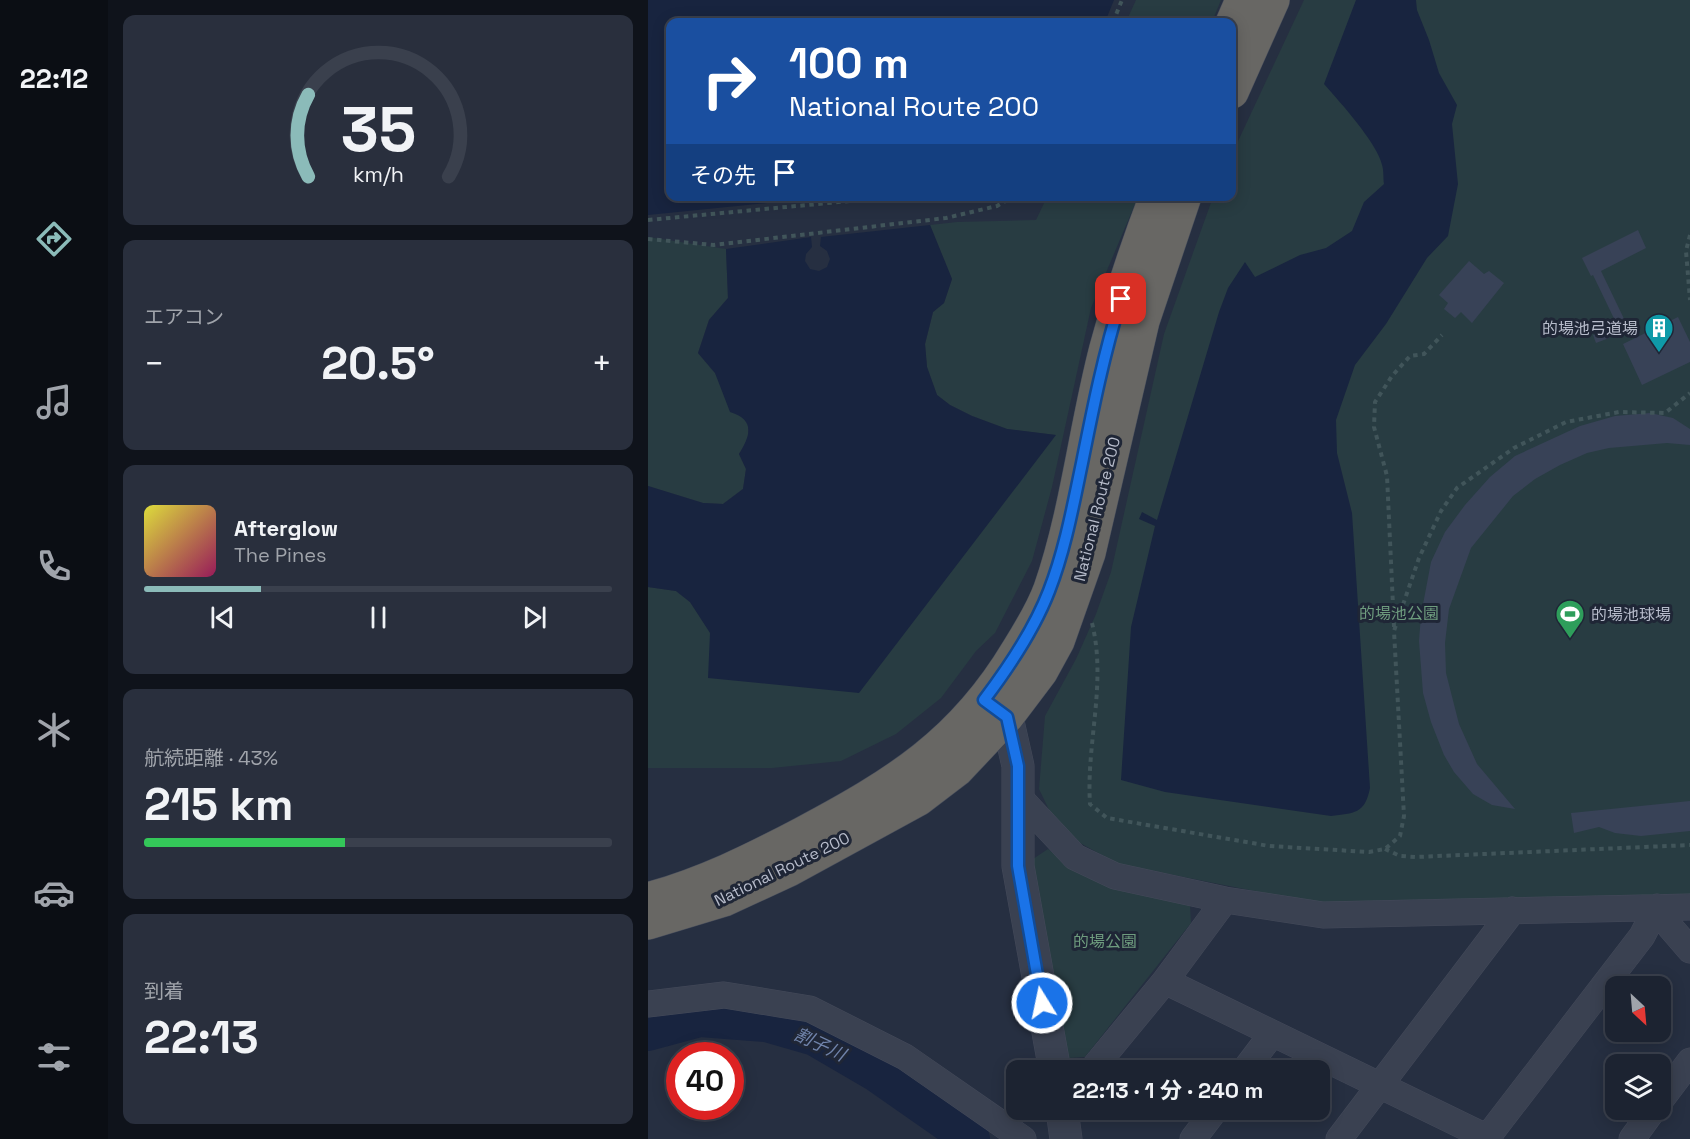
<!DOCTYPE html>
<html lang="ja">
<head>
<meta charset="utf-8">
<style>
	:root { --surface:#1c2331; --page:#292f3d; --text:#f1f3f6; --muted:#a0a4ab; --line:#3a404d; --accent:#8bbbb9 }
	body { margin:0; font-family:"Space Grotesk","Noto Sans JP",sans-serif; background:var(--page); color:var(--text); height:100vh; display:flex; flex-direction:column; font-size:22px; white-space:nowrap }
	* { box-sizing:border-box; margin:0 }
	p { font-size:20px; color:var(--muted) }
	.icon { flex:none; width:33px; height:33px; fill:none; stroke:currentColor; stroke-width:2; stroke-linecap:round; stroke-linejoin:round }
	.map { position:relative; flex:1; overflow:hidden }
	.side { display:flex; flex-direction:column; gap:15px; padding:15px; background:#0f131b; width:540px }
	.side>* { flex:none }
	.top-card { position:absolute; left:18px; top:18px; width:570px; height:183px; border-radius:12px; box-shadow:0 3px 15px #0003,0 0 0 2px var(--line); background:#1a4fa0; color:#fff; overflow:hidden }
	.needle { width:39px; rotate:154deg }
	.buttons { position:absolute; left:957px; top:976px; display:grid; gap:12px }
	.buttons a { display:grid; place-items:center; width:66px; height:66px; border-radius:12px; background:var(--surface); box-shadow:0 3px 15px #0003,0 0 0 2px var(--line); font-size:30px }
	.speed { position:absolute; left:18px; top:1042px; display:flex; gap:12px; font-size:30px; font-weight:700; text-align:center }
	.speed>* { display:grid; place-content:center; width:78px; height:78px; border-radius:50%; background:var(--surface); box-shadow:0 3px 15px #0003,0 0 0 2px var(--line); line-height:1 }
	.speed .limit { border:9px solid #d22; background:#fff; color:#111 }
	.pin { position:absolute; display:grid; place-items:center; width:51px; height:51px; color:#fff; margin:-26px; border-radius:12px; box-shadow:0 3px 9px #0006 }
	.me { position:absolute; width:66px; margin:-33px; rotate:350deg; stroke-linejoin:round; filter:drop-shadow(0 0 4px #0008) }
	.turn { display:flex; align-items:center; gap:21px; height:126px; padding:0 24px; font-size:27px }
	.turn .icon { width:78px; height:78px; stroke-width:2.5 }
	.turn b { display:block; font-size:42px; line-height:51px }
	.then { display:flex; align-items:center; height:57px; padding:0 24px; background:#0003; gap:12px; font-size:22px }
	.big { font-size:45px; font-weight:700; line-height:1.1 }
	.side .card { flex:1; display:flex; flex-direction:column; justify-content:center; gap:9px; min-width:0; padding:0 21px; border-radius:12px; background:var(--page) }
	.side .dial { align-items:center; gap:0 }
	.dial svg { height:156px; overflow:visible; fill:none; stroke:var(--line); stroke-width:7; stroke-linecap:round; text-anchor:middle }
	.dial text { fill:var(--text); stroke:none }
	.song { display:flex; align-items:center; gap:18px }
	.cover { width:72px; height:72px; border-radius:9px; background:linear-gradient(135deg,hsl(60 70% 55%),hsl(330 70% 35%)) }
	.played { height:6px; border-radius:3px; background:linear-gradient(90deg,var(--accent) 25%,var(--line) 25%) }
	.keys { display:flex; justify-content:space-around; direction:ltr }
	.heat { display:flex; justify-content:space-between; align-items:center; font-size:33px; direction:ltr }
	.charge { height:9px; border-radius:4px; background:linear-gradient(90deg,#34c759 43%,var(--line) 0) }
	.trip { position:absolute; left:358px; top:1060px; width:324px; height:60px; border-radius:12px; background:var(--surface); box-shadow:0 3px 15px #0003,0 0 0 2px var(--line); font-weight:700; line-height:60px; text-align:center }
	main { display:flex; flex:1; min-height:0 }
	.tabs { display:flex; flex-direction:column; width:108px; justify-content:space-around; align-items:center; background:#0b0e14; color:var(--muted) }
	.tabs .icon { width:42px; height:42px }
	.tabs .on { color:var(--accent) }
	.tabs b { font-size:27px; color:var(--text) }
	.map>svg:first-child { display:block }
</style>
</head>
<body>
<main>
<nav class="tabs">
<b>22:12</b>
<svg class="icon on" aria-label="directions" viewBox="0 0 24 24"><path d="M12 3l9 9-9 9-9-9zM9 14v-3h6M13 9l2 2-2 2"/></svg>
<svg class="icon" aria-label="music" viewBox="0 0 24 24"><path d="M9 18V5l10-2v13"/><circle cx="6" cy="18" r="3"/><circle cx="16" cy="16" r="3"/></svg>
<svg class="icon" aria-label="phone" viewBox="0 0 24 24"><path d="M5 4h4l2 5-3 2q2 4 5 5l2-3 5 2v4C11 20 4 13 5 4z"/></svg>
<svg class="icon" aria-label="climate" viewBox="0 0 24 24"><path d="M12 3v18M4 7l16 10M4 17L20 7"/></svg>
<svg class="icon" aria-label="car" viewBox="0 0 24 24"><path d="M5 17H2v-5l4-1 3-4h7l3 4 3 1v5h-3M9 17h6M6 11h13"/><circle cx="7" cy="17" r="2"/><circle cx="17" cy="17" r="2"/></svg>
<svg class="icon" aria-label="filters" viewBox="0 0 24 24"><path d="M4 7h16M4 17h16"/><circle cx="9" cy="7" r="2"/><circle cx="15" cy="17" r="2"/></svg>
</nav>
<section class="side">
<div class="card dial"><svg viewBox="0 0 100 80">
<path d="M14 69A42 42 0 1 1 86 69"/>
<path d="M14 69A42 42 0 0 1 14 27" stroke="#8bbbb9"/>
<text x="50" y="56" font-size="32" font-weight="700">35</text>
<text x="50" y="72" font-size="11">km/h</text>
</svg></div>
<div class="card"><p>エアコン</p>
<div class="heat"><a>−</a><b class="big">20.5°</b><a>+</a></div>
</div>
<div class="card">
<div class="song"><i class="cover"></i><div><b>Afterglow</b><p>The Pines</p></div></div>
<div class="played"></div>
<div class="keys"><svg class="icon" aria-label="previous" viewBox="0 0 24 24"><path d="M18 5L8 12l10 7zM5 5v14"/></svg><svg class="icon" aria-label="pause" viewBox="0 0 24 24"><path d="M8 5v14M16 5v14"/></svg><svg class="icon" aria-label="next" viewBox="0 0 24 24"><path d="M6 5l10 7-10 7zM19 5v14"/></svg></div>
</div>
<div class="card"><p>航続距離 · 43%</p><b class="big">215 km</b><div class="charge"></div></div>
<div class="card"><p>到着</p><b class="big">22:13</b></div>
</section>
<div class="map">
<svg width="1042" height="1139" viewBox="0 0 1042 1139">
	<rect width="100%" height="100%" fill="#262f41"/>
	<!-- green -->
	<path fill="#283c42" d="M488,0H573L564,22H478Z
		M656,0H1042V899L682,906L470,864L425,839L405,818L391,789L397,716L428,659L448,614L463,572L516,334L565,197L584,196V154Z
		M399,197H490L443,308L404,487L384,561L347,633L328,651L293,698L248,734L193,761L124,768H0V587L28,591L42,602L63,633L61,678L407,435L359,429L324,416L302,405L289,395L279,367L277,344L285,312L296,303L304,279L282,225L309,222L388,220Z
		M0,237L78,249L80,298L61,320L50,353L67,373L76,392L100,424V439L91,454L98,469L95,489L75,504L55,503L0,486Z
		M400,849L432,874L490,893L542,905L543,923L437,1057L420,1058L385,859Z"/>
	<!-- water -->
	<path fill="#18243f" d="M0,0H466L457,22H22V196L177,197L0,215Z
		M708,0H768L769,10L781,40L791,73L809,105L804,124L810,184L800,236L779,258L738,324L707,365L688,420L689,453L704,513L722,788C717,814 706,813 683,816L517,792L473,780L483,627L507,526L491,519L494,512L509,520L571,312L580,288L597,262L607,277L652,255L678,248L704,231L716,202L736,184C735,178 736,171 734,165C730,144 691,101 676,84Z
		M282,225L304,279L296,303L285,312L277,344L279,367L289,395L302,405L324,416L359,429L408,435L211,693L60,678L62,633L42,602L28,591L0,587V486L55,503L75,504L95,489L98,469L91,454C102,436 108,420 82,412L67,373L50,353L61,320L80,298L78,249L163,237L164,247L158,254L157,261L162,269L171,271L179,267L182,259L179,251L172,246L173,237Z"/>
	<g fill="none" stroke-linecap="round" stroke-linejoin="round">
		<!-- river -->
		<path stroke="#18243f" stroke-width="38" d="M0,1032L52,1018L118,1023L167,1037L227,1072L323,1139"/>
	</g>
	<!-- building -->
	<path fill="#384257" d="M990,230L998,248L953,271L979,325L982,323L986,329L974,335L945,275L943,276L934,258Z
		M821,261L836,274L841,271L856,283L824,323L813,312L807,318L796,309L800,303L791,295Z
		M1030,317L1042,342V362L994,385L975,344Z
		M958,330L961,338L948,343L945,335Z
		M1002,413L1025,418L1042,429V445L1019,443L961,448L939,453L912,465L887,479L865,496L823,548L801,609L797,643L798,673L811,724L829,764L867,809L844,805L825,794L806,772L796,755L783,722L775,693L771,641L773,615L783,562L797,532L817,505L842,477L867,456L932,426L967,416Z
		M1042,801V831L993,836L967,833L951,827L926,833L923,813Z"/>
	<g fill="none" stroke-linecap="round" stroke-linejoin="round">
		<!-- minor casing -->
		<g stroke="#444a5a" stroke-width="27">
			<path id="minor" d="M369,795L427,857L467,876L577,900L675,915L1042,907
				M517,981L842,1139
				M0,1004L76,995L162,1009L257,1057L375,1139
				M443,1071L517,981L577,900
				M596,1071L624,1034
				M1012,1101L1042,1061
				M545,1139L567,1110
				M691,1139L865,910
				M838,1139L994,936L1009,907L1023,928L1042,950
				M984,1139L1005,1110"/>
		</g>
		<!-- tertiary casing -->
		<g stroke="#444a5a" stroke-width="33">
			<path id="tertiary" d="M342,704L359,717L370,766V866L407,1071
				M414,1110L418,1139"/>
		</g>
		<!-- trunk casing -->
		<g stroke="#454c5b" stroke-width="34">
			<path id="trunk" d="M584,23L594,0
				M584,92L625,0
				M0,899C55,884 104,860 155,833C247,784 314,743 369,651C381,632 394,611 402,589C429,511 437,428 458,348C472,297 489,246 508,196
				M0,923L76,900L141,870L271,799L309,770L359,717L393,672L410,641L441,553L495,321L537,196"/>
		</g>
		<!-- path -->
		<path stroke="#41555a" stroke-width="4" stroke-dasharray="4.5 4.5" stroke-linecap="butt" d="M465,22L474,0
			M0,220L255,196
			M1042,235L1038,251L1042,300
			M0,239L66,245L298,218L349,206L366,196
			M444,623C459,684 438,743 442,804L459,818L621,846L721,852L737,849L752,836L756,816L746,631L771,558L793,511L809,488L866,448L918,422L971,412L1017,413L1042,393
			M746,627L739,476L726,427L727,402L744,376L762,356L776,354L794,335
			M737,849L752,856L768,857L1042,845"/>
		<!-- minor -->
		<use href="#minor" stroke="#3a4151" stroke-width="26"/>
		<!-- tertiary -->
		<use href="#tertiary" stroke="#3a4151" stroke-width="32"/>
		<!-- trunk -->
		<use href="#trunk" stroke="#686764" stroke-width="33"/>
	</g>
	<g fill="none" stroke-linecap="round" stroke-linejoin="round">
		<!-- route casing -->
		<g stroke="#114b97" stroke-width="15">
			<path id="route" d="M394,1003L370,866V766L359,717L336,700C361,667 386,630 401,591C417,550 425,506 434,463C445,408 456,353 473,299"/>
		</g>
		<!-- route -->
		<use href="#route" stroke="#1a73e8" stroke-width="10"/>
	</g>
	<!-- icons -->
	<defs>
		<g id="building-pin" transform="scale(1.5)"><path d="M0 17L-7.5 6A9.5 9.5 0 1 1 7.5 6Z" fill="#0f9aa8" stroke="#1f2636"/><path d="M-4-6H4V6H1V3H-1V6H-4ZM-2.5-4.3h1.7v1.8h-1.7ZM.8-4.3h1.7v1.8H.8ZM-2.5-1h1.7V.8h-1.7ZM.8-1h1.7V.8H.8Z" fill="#fff"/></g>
		<g id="stadium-pin" transform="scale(1.5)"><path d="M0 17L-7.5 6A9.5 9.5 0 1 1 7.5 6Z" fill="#2e9e5b" stroke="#1f2636"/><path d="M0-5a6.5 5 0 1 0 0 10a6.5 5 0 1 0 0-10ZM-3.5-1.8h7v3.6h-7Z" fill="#fff"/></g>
	</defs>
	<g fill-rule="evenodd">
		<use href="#building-pin" x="1011" y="328"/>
		<use href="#stadium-pin" x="922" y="614"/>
	</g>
	<g text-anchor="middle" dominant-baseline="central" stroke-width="6" stroke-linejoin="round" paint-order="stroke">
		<!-- poi labels -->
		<g font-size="16" fill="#b7bccb" stroke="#1f2636" text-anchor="end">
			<text x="990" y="328">的場池弓道場</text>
			<text x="943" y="614" text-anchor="start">的場池球場</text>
		</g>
		<!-- street labels -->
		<g font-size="16" fill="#b7bccb" stroke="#1f2636">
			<text transform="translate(449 509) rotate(-76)">National Route 200</text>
			<text transform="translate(134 869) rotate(-26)">National Route 200</text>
		</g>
		<!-- park labels -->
		<g font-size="16" fill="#6e9c7e" stroke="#1f2636">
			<text x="751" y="613">的場池公園</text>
			<text x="457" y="941">的場公園</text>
		</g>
		<!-- water labels -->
		<g font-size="18" font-style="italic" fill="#7083aa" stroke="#1f2636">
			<text transform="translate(172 1044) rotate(25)">割子川</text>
		</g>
	</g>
</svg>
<div class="buttons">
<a><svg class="needle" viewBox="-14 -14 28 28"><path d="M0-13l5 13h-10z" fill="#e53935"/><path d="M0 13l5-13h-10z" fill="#a0a4ab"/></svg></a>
<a><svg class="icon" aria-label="layers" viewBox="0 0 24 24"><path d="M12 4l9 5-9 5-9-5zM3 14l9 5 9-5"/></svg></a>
</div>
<div class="speed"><div class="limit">40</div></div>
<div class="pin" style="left:473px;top:299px;background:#d93025"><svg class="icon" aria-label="arrive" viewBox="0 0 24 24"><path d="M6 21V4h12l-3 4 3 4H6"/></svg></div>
<svg class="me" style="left:394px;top:1003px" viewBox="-20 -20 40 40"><circle r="17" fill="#1a73e8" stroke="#fff" stroke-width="3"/><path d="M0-11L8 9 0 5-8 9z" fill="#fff"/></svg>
<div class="trip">22:13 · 1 分 · 240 m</div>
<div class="top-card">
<div class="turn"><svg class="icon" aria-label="right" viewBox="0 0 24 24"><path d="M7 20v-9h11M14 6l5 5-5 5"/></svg><div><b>100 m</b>National Route 200</div></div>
<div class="then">その先<svg class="icon" aria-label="arrive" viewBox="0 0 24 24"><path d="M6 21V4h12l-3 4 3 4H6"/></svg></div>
</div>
</div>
</main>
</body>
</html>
